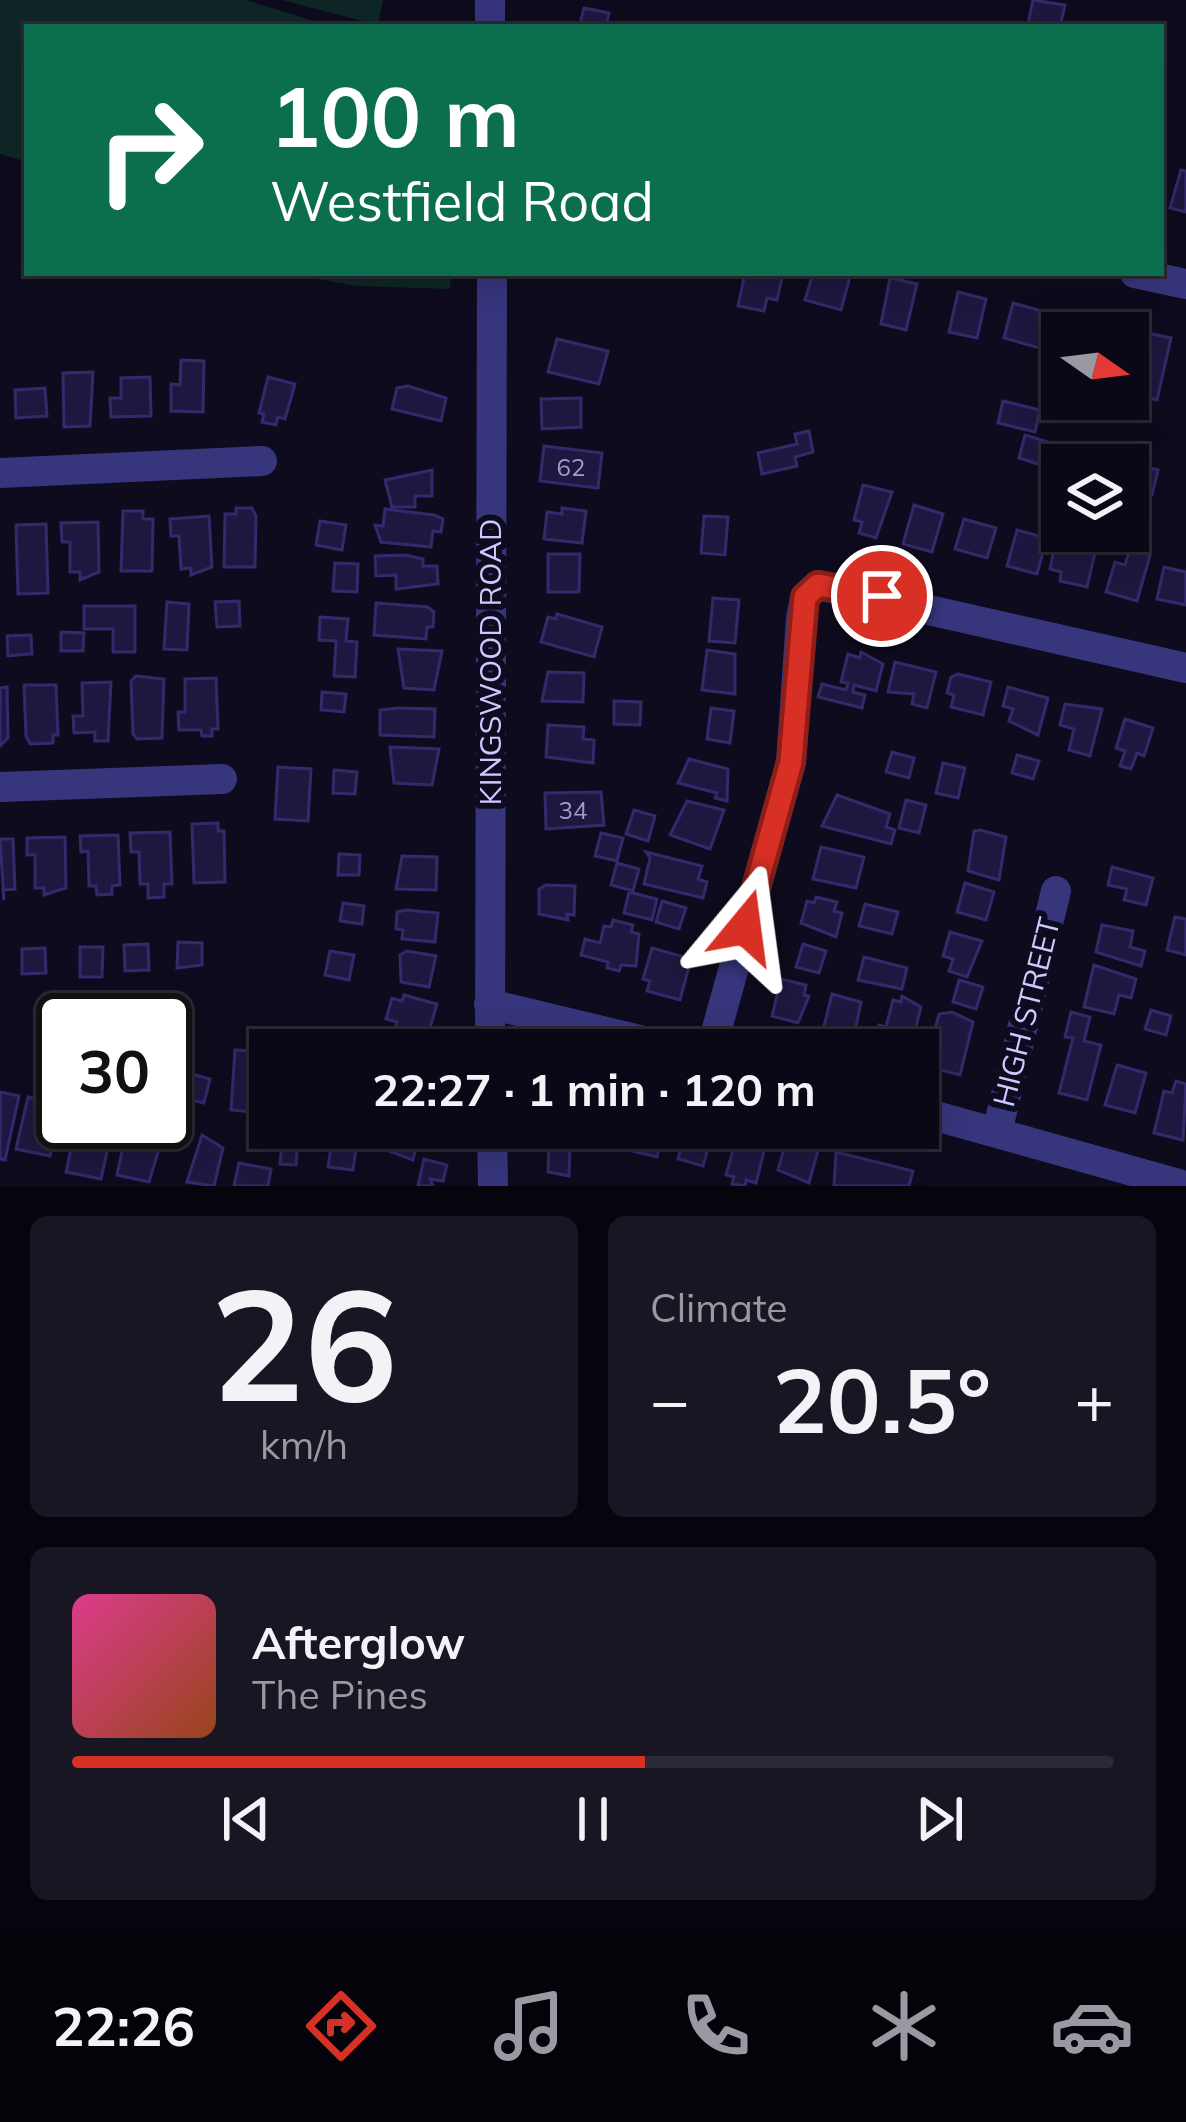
<!DOCTYPE html>
<html lang="en">
<head>
<meta charset="utf-8">
<style>
	:root { --surface:#0a0816; --page:#181623; --text:#f1f3f6; --muted:#999aa1; --line:#2a2935; --accent:#d93025 }
	body { margin:0; font-family:Mulish,sans-serif; background:var(--page); color:var(--text); height:100vh; display:flex; flex-direction:column; font-size:45px; white-space:nowrap }
	* { box-sizing:border-box; margin:0 }
	p { font-size:39px; color:var(--muted) }
	.icon { flex:none; width:66px; height:66px; fill:none; stroke:currentColor; stroke-width:2; stroke-linecap:round; stroke-linejoin:round }
	.map { position:relative; height:1186px; overflow:hidden }
	.details { display:flex; flex-direction:column; gap:30px; padding:30px; background:#06040c; flex:1 }
	.details>* { flex:none }
	.hud { position:absolute; left:24px; top:24px; width:1140px; height:252px; border-radius:0px; box-shadow:0 6px 30px #0003,0 0 0 3px var(--line); background:#0b6e4f; color:#fff; overflow:hidden }
	.needle { width:78px; rotate:104deg }
	.buttons { position:absolute; left:1041px; top:312px; display:grid; gap:24px }
	.buttons a { display:grid; place-items:center; width:108px; height:108px; border-radius:0px; background:var(--surface); box-shadow:0 6px 30px #0003,0 0 0 3px var(--line); font-size:60px }
	.speed { position:absolute; left:36px; top:993px; display:flex; gap:24px; font-size:60px; font-weight:700; text-align:center }
	.speed>* { display:grid; place-content:center; width:156px; height:156px; border-radius:50%; background:var(--surface); box-shadow:0 6px 30px #0003,0 0 0 3px var(--line); line-height:1 }
	.speed .limit { border:6px solid #111; border-radius:18px; background:#fff; color:#111 }
	.pin { position:absolute; display:grid; place-items:center; width:102px; height:102px; color:#fff; margin:-51px; border:6px solid #fff; border-radius:50%; box-shadow:0 3px 12px #0007 }
	.me { position:absolute; width:132px; margin:-66px; rotate:16deg; stroke-linejoin:round; filter:drop-shadow(0 0 9px #0008) }
	.turn { display:flex; align-items:center; gap:42px; height:252px; padding:0 48px; font-size:54px }
	.turn .icon { width:156px; height:156px; stroke-width:2.5 }
	.turn b { display:block; font-size:84px; line-height:102px }
	.big { font-size:90px; font-weight:700; line-height:1.1 }
	.details .card { flex:1; display:flex; flex-direction:column; justify-content:center; gap:18px; min-width:0; padding:0 42px; border-radius:18px; background:var(--page) }
	.details .dial { align-items:center; gap:0 }
	.dial b { font-size:156px; line-height:1 }
	.song { display:flex; align-items:center; gap:36px }
	.cover { width:144px; height:144px; border-radius:18px; background:linear-gradient(135deg,hsl(330 70% 55%),hsl(20 70% 35%)) }
	.played { height:12px; border-radius:6px; background:linear-gradient(90deg,var(--accent) 55%,var(--line) 55%) }
	.keys { display:flex; justify-content:space-around; direction:ltr }
	.heat { display:flex; justify-content:space-between; align-items:center; font-size:66px; direction:ltr }
	.details .tiles { flex:1; display:grid; gap:30px; grid-template-columns:1fr 1fr }
	.card:last-child { grid-column:span 2 }
	.trip { position:absolute; left:249px; top:1029px; width:690px; height:120px; border-radius:0px; background:var(--surface); box-shadow:0 6px 30px #0003,0 0 0 3px var(--line); font-weight:700; line-height:120px; text-align:center }
	.tabs { display:flex; height:192px; justify-content:space-around; align-items:center; background:#040309; color:var(--muted) }
	.tabs .icon { width:84px; height:84px }
	.tabs .on { color:var(--accent) }
	.tabs b { font-size:54px; color:var(--text) }
	.map>svg:first-child { display:block }
</style>
</head>
<body>
<div class="map">
<svg width="1186" height="1186" viewBox="0 0 1186 1186">
	<rect width="100%" height="100%" fill="#0e0b1e"/>
	<!-- green -->
	<path fill="#0e2726" d="M0,0H246L333,27H27V162L0,154Z
		M282,0H383L378,25Z
		M282,273H451L450,289L357,286Z"/>
	<!-- building -->
	<path fill="#1f173f" stroke="#35296b" stroke-width="3" d="M1033,0L1065,5L1060,27L1028,24Z
		M584,8L609,13L606,27H579Z
		M1181,170L1186,171V212L1170,208Z
		M745,273H783L777,300L767,298L764,311L738,306Z
		M813,273H851L841,310L805,300Z
		M890,278L917,284L906,330L881,324Z
		M958,292L986,299L977,338L949,332Z
		M1013,303L1053,314L1043,349L1004,338Z
		M1072,317L1113,326L1111,333H1069Z
		M1143,332L1171,338L1157,400L1129,394L1133,376L1128,375V346L1139,349Z
		M557,339L608,351L599,384L548,372Z
		M181,360L204,361L203,412L171,411V384L180,385Z
		M93,372L90,426L64,427L63,373Z
		M150,377L151,416L111,417L110,398H121V378Z
		M268,377L295,384L285,419L278,417L276,425L262,422L264,414L259,413Z
		M408,386L446,398L441,421L392,409L397,388Z
		M45,388L47,416L16,418L15,390Z
		M581,398V427L542,429L541,399Z
		M1003,401L1040,410L1035,432L998,423Z
		M809,431L813,452L795,457L797,466L762,474L758,453L797,444L795,434Z
		M1025,435L1048,442L1041,465L1019,458Z
		M544,446L602,453L598,488L540,481Z
		M1136,465L1158,470L1152,495L1130,489Z
		M432,470V496H415V507H392L385,480Z
		M863,485L892,492L876,538L859,533L862,522L854,520Z
		M914,505L943,514L932,552L903,544Z
		M236,508H252L256,516L255,567H224L225,514H236Z
		M562,508L586,511L582,543L544,539L547,512L562,514Z
		M385,509L434,515L443,519L441,532L433,531L431,547L381,542L375,525L383,526Z
		M123,511H143V519H153L152,571H121Z
		M209,516L212,567L191,575V568L181,569L179,536H171L170,519Z
		M704,516L728,517L725,555L701,553Z
		M964,519L996,528L987,558L955,549Z
		M320,521L346,525L342,550L316,545Z
		M98,522L99,572L80,580V572H70V542H62L61,523Z
		M46,524L48,593L18,594L16,525Z
		M1017,530L1047,538L1037,574L1007,566Z
		M1055,544L1095,553L1087,587L1060,581L1061,572L1050,569Z
		M1131,546L1151,552L1137,601L1106,592L1115,562L1125,565Z
		M548,554H580L579,592H548Z
		M405,555L423,559V566H437L438,584L396,589V575L376,576L375,556Z
		M335,563L358,564L357,592L333,591Z
		M1164,567L1186,572V605L1157,599Z
		M713,598L739,600L735,643L709,641Z
		M239,601L240,626L217,627L215,602Z
		M167,602L189,604L187,650L164,649Z
		M376,603L428,607L434,612L433,627H427L426,639L374,635Z
		M84,606H135V652H113V629H84Z
		M557,614L602,627L594,657L541,642L548,617L556,619Z
		M320,617L348,619L346,641L357,642L355,677L334,676L336,641L319,640Z
		M61,632L84,633L83,651H61Z
		M31,635L32,654L8,656L7,636Z
		M398,649L442,651L434,690L404,688Z
		M707,650L735,654V694L702,690Z
		M861,652L883,664L876,691L854,685L853,692L865,695L862,708L818,697L822,684L846,690L848,683L841,682L848,654L860,658Z
		M895,662L936,672L927,708L912,704L914,694L888,692Z
		M548,672L584,673L583,702L542,701Z
		M958,674L991,682L983,715L951,707L954,695L947,693L951,677Z
		M136,676L164,679L162,738L137,739L133,734L131,681Z
		M216,678L218,729H212V736H202L201,730H179L178,712H185V679Z
		M111,682L108,741H95V732L74,733L73,716H83L82,683Z
		M24,685H56L58,735H53V743L30,744L26,736Z
		M7,687L8,738L0,746V688Z
		M1008,687L1048,698L1038,735L1009,721L1013,709L1003,706Z
		M322,692L346,694L344,712L321,710Z
		M614,701L641,702L640,725L614,724Z
		M1065,704L1102,709L1090,756L1069,750L1074,729L1060,725Z
		M398,708L435,709L434,737L380,735V710Z
		M711,708L734,711L730,743L707,739Z
		M1125,719L1153,728L1144,756L1137,753L1131,769L1120,766L1125,751L1116,748Z
		M548,725L584,727L583,739L594,740L593,763L546,757Z
		M390,747L439,749L432,785L394,783Z
		M892,752L914,758L909,778L886,772Z
		M1017,755L1039,761L1033,779L1012,773Z
		M689,759L728,769L727,801L715,798L717,793L678,783Z
		M943,763L965,768L958,798L936,793Z
		M278,767L311,769L308,821L275,819Z
		M334,770L357,772L355,794L333,793Z
		M601,792L604,825L546,829L545,793Z
		M837,795L890,814L886,827L895,830L891,844L822,826Z
		M906,800L926,805L919,833L899,828Z
		M687,801L724,810L710,849L670,835Z
		M634,810L655,816L648,841L626,834Z
		M218,823V831H224L225,882L194,883L192,824Z
		M980,830L1006,837L999,880L968,871L974,831Z
		M170,832L172,884H164V897L148,898V884H140L139,852H131L130,833Z
		M601,833L623,838L617,861L595,856Z
		M118,835L120,885L112,886V894L97,895L96,886H89L88,851L81,852L80,836Z
		M65,837L66,888L44,895V888H35V855H27V838Z
		M0,839H13L15,889L3,890L4,900Z
		M821,847L864,857L856,888L813,879Z
		M646,852L702,866L698,879L707,882L703,898L644,884L650,858Z
		M339,854L360,855L359,875H338Z
		M402,856L437,857L436,890L396,889Z
		M617,863L639,869L633,891L611,885Z
		M1112,867L1153,878L1146,905L1124,900L1127,889L1108,885Z
		M965,883L994,892L986,920L957,912Z
		M546,885L575,886L574,915L567,914L568,920L539,914V889Z
		M629,892L657,899L652,920L624,913Z
		M816,897L837,902L834,911L842,913L836,937L801,923L807,901L814,903Z
		M662,901L686,908L679,929L656,922Z
		M343,903L364,906L362,924L340,921Z
		M865,904L898,912L892,934L859,926Z
		M406,910L438,913L435,942L402,939L403,930L396,929L397,912Z
		M1175,917L1186,919V955L1167,950Z
		M613,920L633,925L631,932L639,934L636,966L621,965L619,971L607,968L608,962L581,955L585,939L600,943L604,926L611,927Z
		M1102,925L1133,931L1130,947L1145,951L1141,966L1096,952Z
		M950,932L982,941L967,977L949,971L953,959L943,956Z
		M178,942L202,943V965L177,968Z
		M148,944L149,970L125,971L124,945Z
		M803,944L826,951L819,973L796,967Z
		M80,947H103L102,977H80Z
		M45,948L46,973L22,974V949Z
		M652,948L691,959L680,1000L647,991L650,981L643,979Z
		M330,951L354,955L349,980L325,975Z
		M407,951L436,956L429,987L401,982L400,955Z
		M864,957L907,968L902,989L858,980Z
		M1094,965L1136,979L1131,998L1119,995L1114,1014L1084,1007Z
		M781,979L806,985L804,995L809,996L798,1023L772,1016Z
		M959,980L983,987L976,1009L953,1002Z
		M832,994L861,1002L852,1046L821,1038Z
		M404,995L437,1004L427,1038L395,1030L397,1022L386,1019L392,998L402,1001Z
		M902,996L921,1007L910,1050L874,1042L879,1025L886,1027L893,1000L901,1002Z
		M1151,1010L1171,1016L1166,1035L1145,1029Z
		M952,1012L973,1022L960,1075L925,1066L939,1014Z
		M1071,1012L1090,1017L1084,1041L1101,1045L1087,1100L1059,1093L1073,1038L1065,1037Z
		M235,1050L252,1051V1059H257L253,1112L231,1110Z
		M1117,1065L1146,1073L1135,1113L1105,1105Z
		M188,1073L210,1079L204,1103L182,1098Z
		M1176,1081L1186,1084L1183,1140L1154,1133L1164,1091L1172,1093Z
		M38,1087L63,1092L50,1156L16,1149L28,1097L35,1099Z
		M0,1092L19,1096L5,1160L0,1159Z
		M334,1128H359L353,1170L328,1167Z
		M394,1128L419,1132L413,1160L389,1151Z
		M632,1128H664L657,1157L627,1150Z
		M686,1128H714L703,1166L678,1159Z
		M739,1128H770L756,1183L746,1180L745,1186L732,1184L734,1177L726,1175Z
		M75,1130L110,1138L101,1179L66,1172Z
		M126,1131L162,1139L149,1182L117,1175Z
		M788,1134L820,1143L809,1183L778,1170Z
		M202,1135L223,1148L214,1186L187,1182Z
		M549,1139L570,1143L569,1176L548,1172Z
		M282,1141L298,1142L296,1165L280,1164Z
		M836,1152L913,1171L909,1186H834Z
		M424,1159L447,1165L443,1181L430,1179L433,1186H418Z
		M239,1163L271,1169L268,1186H234Z"/>
	<g fill="none" stroke-linecap="round" stroke-linejoin="round">
		<!-- minor -->
		<path stroke="#37367d" stroke-width="30" d="M490,0V27
			M1135,273L1186,284
			M0,473L262,461
			M0,787L222,779
			M489,1004L682,1050
			M490,1050L492,273
			M711,1050L791,762L801,619L805,597L818,585L1186,668
			M918,1111L1186,1186
			M492,1128L493,1186
			M997,1132L1056,891"/>
	</g>
	<g fill="none" stroke-linecap="round" stroke-linejoin="round">
		<!-- route casing -->
		<g stroke="#8d1f18" stroke-width="30">
			<path id="route" d="M745,927L791,762L805,597L818,585L882,596"/>
		</g>
		<!-- route -->
		<use href="#route" stroke="#d93025" stroke-width="21"/>
	</g>
	<g text-anchor="middle" dominant-baseline="central" stroke-width="12" stroke-linejoin="round" paint-order="stroke">
		<!-- number labels -->
		<g font-size="24" fill="#a29ccf">
			<text x="571" y="467">62</text>
			<text x="573" y="810">34</text>
		</g>
		<!-- street labels -->
		<g font-size="30" fill="#cdc8ff" stroke="#0e0b1e">
			<text transform="translate(490 662) rotate(-90)">KINGSWOOD ROAD</text>
			<text transform="translate(1026 1012) rotate(-76)">HIGH STREET</text>
		</g>
	</g>
</svg>
<div class="buttons">
<a><svg class="needle" viewBox="-14 -14 28 28"><path d="M0-13l5 13h-10z" fill="#e53935"/><path d="M0 13l5-13h-10z" fill="#999aa1"/></svg></a>
<a><svg class="icon" aria-label="layers" viewBox="0 0 24 24"><path d="M12 4l9 5-9 5-9-5zM3 14l9 5 9-5"/></svg></a>
</div>
<div class="speed"><div class="limit">30</div></div>
<div class="pin" style="left:882px;top:596px;background:#d93025"><svg class="icon" aria-label="arrive" viewBox="0 0 24 24"><path d="M6 21V4h12l-3 4 3 4H6"/></svg></div>
<svg class="me" style="left:745px;top:927px" viewBox="-20 -20 40 40"><path d="M0-17L14 15 0 8-14 15z" fill="#d93025" stroke="#fff" stroke-width="4"/></svg>
<div class="trip">22:27 · 1 min · 120 m</div>
<div class="hud">
<div class="turn"><svg class="icon" aria-label="right" viewBox="0 0 24 24"><path d="M7 20v-9h11M14 6l5 5-5 5"/></svg><div><b>100 m</b>Westfield Road</div></div>
</div>
</div>
<section class="details">
<div class="tiles">
<div class="card dial"><b>26</b><p>km/h</p></div>
<div class="card"><p>Climate</p>
<div class="heat"><a>−</a><b class="big">20.5°</b><a>+</a></div>
</div>
<div class="card">
<div class="song"><i class="cover"></i><div><b>Afterglow</b><p>The Pines</p></div></div>
<div class="played"></div>
<div class="keys"><svg class="icon" aria-label="previous" viewBox="0 0 24 24"><path d="M18 5L8 12l10 7zM5 5v14"/></svg><svg class="icon" aria-label="pause" viewBox="0 0 24 24"><path d="M8 5v14M16 5v14"/></svg><svg class="icon" aria-label="next" viewBox="0 0 24 24"><path d="M6 5l10 7-10 7zM19 5v14"/></svg></div>
</div>
</div>
</section>
<nav class="tabs">
<b>22:26</b>
<svg class="icon on" aria-label="directions" viewBox="0 0 24 24"><path d="M12 3l9 9-9 9-9-9zM9 14v-3h6M13 9l2 2-2 2"/></svg>
<svg class="icon" aria-label="music" viewBox="0 0 24 24"><path d="M9 18V5l10-2v13"/><circle cx="6" cy="18" r="3"/><circle cx="16" cy="16" r="3"/></svg>
<svg class="icon" aria-label="phone" viewBox="0 0 24 24"><path d="M5 4h4l2 5-3 2q2 4 5 5l2-3 5 2v4C11 20 4 13 5 4z"/></svg>
<svg class="icon" aria-label="climate" viewBox="0 0 24 24"><path d="M12 3v18M4 7l16 10M4 17L20 7"/></svg>
<svg class="icon" aria-label="car" viewBox="0 0 24 24"><path d="M5 17H2v-5l4-1 3-4h7l3 4 3 1v5h-3M9 17h6M6 11h13"/><circle cx="7" cy="17" r="2"/><circle cx="17" cy="17" r="2"/></svg>
</nav>
</body>
</html>
